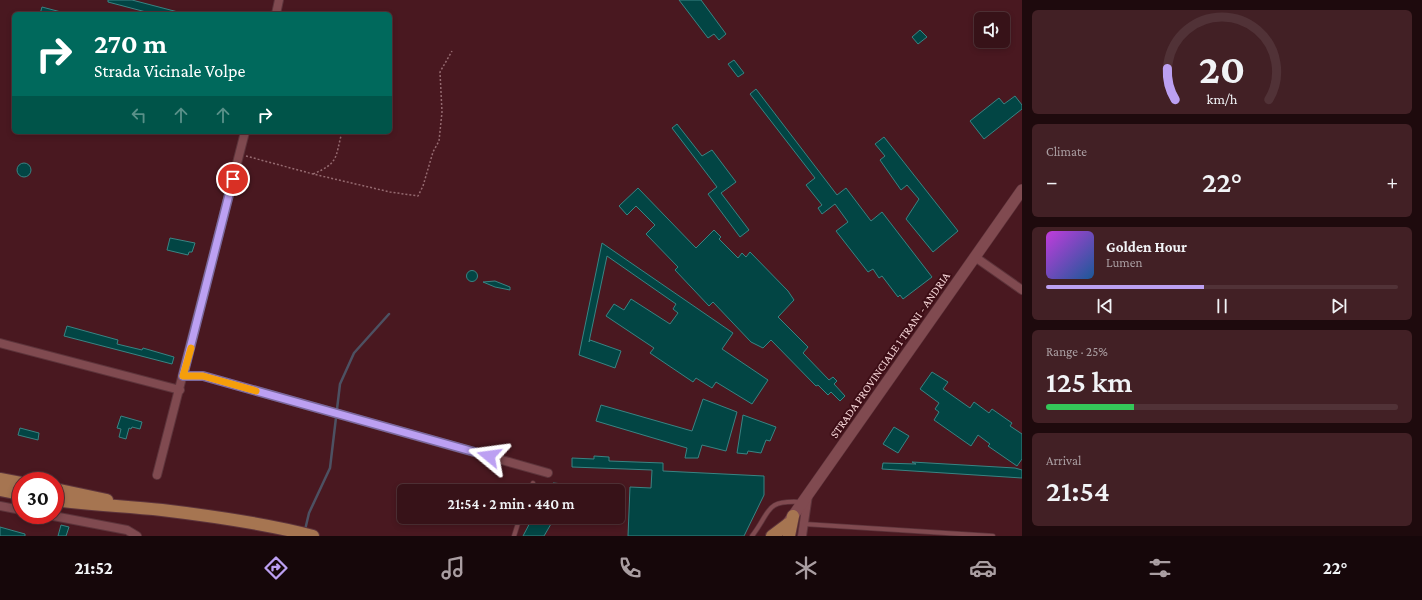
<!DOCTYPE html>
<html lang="en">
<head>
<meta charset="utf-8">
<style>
	:root { --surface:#371218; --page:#422025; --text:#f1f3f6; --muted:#aa9ea2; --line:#513237; --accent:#bca0f2 }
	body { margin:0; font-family:"Crimson Pro",serif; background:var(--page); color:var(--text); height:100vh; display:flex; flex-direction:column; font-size:15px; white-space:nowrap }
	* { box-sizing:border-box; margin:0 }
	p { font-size:13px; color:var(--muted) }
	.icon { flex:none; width:22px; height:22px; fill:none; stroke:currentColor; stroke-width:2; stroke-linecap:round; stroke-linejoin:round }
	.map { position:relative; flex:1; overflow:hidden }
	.sheet { display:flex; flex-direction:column; gap:10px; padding:10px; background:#1e0a0d; width:400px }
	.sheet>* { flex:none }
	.guide { position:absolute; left:12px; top:12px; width:380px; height:122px; border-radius:6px; box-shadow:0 2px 6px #0003,0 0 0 1px var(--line); background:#00695c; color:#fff; overflow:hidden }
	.fabs { position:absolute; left:974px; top:12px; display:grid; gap:8px }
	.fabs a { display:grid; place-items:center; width:36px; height:36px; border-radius:6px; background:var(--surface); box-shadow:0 2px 6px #0003,0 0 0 1px var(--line); font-size:20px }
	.speed { position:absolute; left:12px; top:472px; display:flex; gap:8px; font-size:20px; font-weight:700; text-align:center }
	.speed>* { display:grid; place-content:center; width:52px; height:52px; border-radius:50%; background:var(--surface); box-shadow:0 2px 6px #0003,0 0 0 1px var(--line); line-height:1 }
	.speed .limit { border:6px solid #d22; background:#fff; color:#111 }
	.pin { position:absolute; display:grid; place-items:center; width:34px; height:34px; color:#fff; margin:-17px; border:2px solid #fff; border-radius:50%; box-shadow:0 1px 4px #0007 }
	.me { position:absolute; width:44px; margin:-22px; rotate:286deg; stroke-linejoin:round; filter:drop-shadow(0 0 3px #0008) }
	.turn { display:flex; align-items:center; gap:14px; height:84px; padding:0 16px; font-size:18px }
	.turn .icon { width:52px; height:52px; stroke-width:2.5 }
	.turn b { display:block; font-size:28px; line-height:34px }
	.lanes { display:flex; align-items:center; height:38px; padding:0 16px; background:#0003; justify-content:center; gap:20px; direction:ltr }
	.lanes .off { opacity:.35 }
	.big { font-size:30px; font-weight:600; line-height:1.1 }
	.sheet .tile { flex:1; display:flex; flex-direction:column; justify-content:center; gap:6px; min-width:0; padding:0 14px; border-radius:6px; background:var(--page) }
	.sheet .dial { align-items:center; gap:0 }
	.dial svg { height:104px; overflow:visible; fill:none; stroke:var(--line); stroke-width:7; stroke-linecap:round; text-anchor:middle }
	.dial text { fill:var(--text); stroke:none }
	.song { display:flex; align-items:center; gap:12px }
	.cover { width:48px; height:48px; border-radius:6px; background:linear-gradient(135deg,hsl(290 70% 55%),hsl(210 70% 35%)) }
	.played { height:4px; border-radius:2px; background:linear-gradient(90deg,var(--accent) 45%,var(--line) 45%) }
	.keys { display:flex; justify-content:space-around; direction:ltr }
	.heat { display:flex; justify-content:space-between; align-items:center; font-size:22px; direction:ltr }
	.charge { height:6px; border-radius:3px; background:linear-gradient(90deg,#34c759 25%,var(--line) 0) }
	.trip { position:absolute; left:397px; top:484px; width:228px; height:40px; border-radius:6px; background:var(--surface); box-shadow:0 2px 6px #0003,0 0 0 1px var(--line); font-weight:600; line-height:40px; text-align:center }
	.tabs { display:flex; height:64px; justify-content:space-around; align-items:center; background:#16070a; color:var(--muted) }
	.tabs .icon { width:28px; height:28px }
	.tabs .active { color:var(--accent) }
	.tabs b { font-size:18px; color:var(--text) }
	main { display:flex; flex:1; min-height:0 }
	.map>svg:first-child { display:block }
</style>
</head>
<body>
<main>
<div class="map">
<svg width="1022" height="536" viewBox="0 0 1022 536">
	<rect width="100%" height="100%" fill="#491820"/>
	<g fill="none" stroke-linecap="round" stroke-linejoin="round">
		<!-- stream -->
		<path stroke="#4d5162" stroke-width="2.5" d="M305,530L309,513L330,468L340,384L354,353L389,314"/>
	</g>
	<!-- building -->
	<path fill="#024544" stroke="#398483" d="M108,0H132L178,12V14H145L146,12L108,2Z
		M679,0H701L726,34L719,40L714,34L708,38Z
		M42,7L61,12V14H40Z
		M920,30L927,37L918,44L912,37Z
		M734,60L744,73L738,77L728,64Z
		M756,89L837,195L846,188L871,221L882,212L932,277L903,299L900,295L898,297L882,276L879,278L873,269L868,272L836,231L848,222L835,204L822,214L818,208L822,205L806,185L815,178L750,94Z
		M1015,96L1022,105V109L984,139L970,121L999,98L1004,104Z
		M677,124L702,156L712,150L736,182L721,193L749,230L740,237L708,194L717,187L672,128Z
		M884,137L958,231L933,252L906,219L919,199L907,185L901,190L880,160L885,156L875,144Z
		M17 170a7 7 0 1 1 14 0a7 7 0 1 1-14 0Z
		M638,188L696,248L714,230L721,237L719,239L738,258L742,253L746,257L750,252L788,291L794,300L778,317L808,347L803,353L829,380L833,377L837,381L834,384L845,396L840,401L831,392L828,395L818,385L816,386L771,340L763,348L751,342L713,302L709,306L675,270L678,267L646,234L655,225L636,206L627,215L619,206Z
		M170,238L195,243L192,252H189L188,255L167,250Z
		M602,243L733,333L722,349L768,380L752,404L716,382L712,388L696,378L693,382L650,353L654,348L606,316L614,304L624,310L631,299L670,324L678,313L673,309L676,304L607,256L589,342L590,340L621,351L615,368L579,355Z
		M466.5 276a5.5 5.5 0 1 1 11 0a5.5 5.5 0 1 1-11 0Z
		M495,281L510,287V290L495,287L483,282Z
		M67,326L118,340L117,344L142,350L143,348L174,357L172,364L64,336Z
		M932,372L948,382L943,389L970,408L974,402L989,413L992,409L1012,423L1010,426L1022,434V459L1017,466L988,446L990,444L978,435L971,446L934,420L939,412L935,409L939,403L920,389Z
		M703,399L737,412L726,451L702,445L698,458H685L687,448L596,421L601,405L692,431Z
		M743,415L776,427L770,441L766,440L761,453L748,451L747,454L737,453Z
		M121,416L142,422L140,429L132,427L131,429L129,428L126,439L119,437L121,429L117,428Z
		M894,427L909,436L898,453L883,444Z
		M20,428L39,433L38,440L18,435Z
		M594,456L609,457V461L663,463V471L764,476V495L744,536H628L630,487L651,488L652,470L572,467V458L594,459Z
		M912,462L1015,468L1022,470V478L882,469L883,463L916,464Z
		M553,483L574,485L570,491H548Z
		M533,517H555L544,536H523Z
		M61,525L69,527L66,536H58Z
		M0,527L25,534V536H0Z"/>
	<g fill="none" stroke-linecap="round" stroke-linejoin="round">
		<!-- lane casing -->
		<g stroke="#5d343b" stroke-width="5.5">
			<path id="lane" d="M530,491L533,483
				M804,524L993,536
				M514,536L520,517
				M752,536C771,512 764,500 800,502"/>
		</g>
		<!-- street casing -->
		<g stroke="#5d343b" stroke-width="10">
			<path id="street" d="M276,14L279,0
				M975,257L1022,290
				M0,343L180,390
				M183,376H203L548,473
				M157,475L245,132
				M0,506L21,510
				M48,515L127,530L137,536
				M802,536L808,495"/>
		</g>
		<!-- secondary casing -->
		<g stroke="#5d343b" stroke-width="12">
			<path id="secondary" d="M788,523L1022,190"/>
		</g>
		<!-- primary casing -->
		<g stroke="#5d343b" stroke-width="14">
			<path id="primary" d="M0,479L21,483
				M55,489L107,500
				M0,490L21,494
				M55,500C91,505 126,506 162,510C212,516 264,523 313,536
				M772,536L788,524
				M789,536L793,516"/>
		</g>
		<!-- path -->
		<path stroke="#956a70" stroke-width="1.5" stroke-dasharray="2 2" stroke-linecap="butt" d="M246,156L313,174L390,192L418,196L423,186L433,152L439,141L442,112L440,72L452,51
			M313,174C339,163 335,158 342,132"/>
		<!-- lane -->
		<use href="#lane" stroke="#804a50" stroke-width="4"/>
		<!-- street -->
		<use href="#street" stroke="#804a50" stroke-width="8"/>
		<!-- secondary -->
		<use href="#secondary" stroke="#804a50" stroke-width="11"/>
		<!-- primary -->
		<use href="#primary" stroke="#a67551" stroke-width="12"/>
	</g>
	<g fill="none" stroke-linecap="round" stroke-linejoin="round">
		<!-- route casing -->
		<g stroke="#7a689d" stroke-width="10">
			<path id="route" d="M233,179L183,376H203L489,456"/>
		</g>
		<!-- route -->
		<use href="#route" stroke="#bca0f2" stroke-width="7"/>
		<!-- slow -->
		<path stroke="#f59e0b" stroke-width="7" d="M191,348L183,376H203L256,391"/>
	</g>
	<g text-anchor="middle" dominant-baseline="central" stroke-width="4" stroke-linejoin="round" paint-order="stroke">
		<!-- street labels -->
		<g font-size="12" fill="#f8d7d9" stroke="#3d0e16">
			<text transform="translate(890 355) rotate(-55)">STRADA PROVINCIALE 1 TRANI - ANDRIA</text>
		</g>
	</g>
</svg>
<div class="fabs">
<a><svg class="icon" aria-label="sound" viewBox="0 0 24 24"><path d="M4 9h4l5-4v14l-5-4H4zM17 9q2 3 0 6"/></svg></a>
</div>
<div class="speed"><div class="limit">30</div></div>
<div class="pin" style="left:233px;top:179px;background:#d93025"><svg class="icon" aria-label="arrive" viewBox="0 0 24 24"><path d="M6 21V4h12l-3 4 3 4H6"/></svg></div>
<svg class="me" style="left:489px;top:456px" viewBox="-20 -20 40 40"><path d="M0-17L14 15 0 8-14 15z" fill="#bca0f2" stroke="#fff" stroke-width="4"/></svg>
<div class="trip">21:54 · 2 min · 440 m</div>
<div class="guide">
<div class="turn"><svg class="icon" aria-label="right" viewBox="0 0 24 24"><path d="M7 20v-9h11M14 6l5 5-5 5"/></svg><div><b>270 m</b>Strada Vicinale Volpe</div></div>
<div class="lanes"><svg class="icon off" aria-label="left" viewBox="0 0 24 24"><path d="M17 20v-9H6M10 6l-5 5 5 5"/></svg><svg class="icon off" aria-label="ahead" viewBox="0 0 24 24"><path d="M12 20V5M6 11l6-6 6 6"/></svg><svg class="icon off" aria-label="ahead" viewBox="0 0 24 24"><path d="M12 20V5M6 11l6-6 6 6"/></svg><svg class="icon" aria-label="right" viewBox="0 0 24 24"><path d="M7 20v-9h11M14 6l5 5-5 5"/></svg></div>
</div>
</div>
<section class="sheet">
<div class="tile dial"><svg viewBox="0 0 100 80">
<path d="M14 69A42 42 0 1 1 86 69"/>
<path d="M14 69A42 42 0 0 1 8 45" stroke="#bca0f2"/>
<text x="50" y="56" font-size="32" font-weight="700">20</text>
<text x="50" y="72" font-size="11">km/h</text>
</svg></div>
<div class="tile"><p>Climate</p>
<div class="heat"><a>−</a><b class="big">22°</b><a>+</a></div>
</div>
<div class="tile">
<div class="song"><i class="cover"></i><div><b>Golden Hour</b><p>Lumen</p></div></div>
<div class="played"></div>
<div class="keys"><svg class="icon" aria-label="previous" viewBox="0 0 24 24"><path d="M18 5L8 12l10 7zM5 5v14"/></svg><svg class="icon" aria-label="pause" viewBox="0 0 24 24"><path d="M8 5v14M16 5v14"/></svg><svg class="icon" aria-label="next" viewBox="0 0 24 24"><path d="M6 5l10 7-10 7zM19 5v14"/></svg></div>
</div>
<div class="tile"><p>Range · 25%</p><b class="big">125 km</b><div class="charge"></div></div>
<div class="tile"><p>Arrival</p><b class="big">21:54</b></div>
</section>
</main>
<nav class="tabs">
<b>21:52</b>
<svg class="icon active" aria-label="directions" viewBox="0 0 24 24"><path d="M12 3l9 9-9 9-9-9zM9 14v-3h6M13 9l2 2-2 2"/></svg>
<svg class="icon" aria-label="music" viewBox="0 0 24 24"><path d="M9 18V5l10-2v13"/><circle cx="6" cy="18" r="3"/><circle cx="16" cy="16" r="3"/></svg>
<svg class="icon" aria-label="phone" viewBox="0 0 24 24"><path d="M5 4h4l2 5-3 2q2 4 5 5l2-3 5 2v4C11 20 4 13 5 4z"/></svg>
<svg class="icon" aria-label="climate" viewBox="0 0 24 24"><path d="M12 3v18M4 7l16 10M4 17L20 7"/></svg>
<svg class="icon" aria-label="car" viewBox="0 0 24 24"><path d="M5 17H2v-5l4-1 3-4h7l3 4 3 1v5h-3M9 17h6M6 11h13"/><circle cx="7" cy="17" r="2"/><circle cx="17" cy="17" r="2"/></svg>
<svg class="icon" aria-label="filters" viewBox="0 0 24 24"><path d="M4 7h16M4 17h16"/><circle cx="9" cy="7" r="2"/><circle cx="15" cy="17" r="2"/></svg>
<b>22°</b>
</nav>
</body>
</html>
